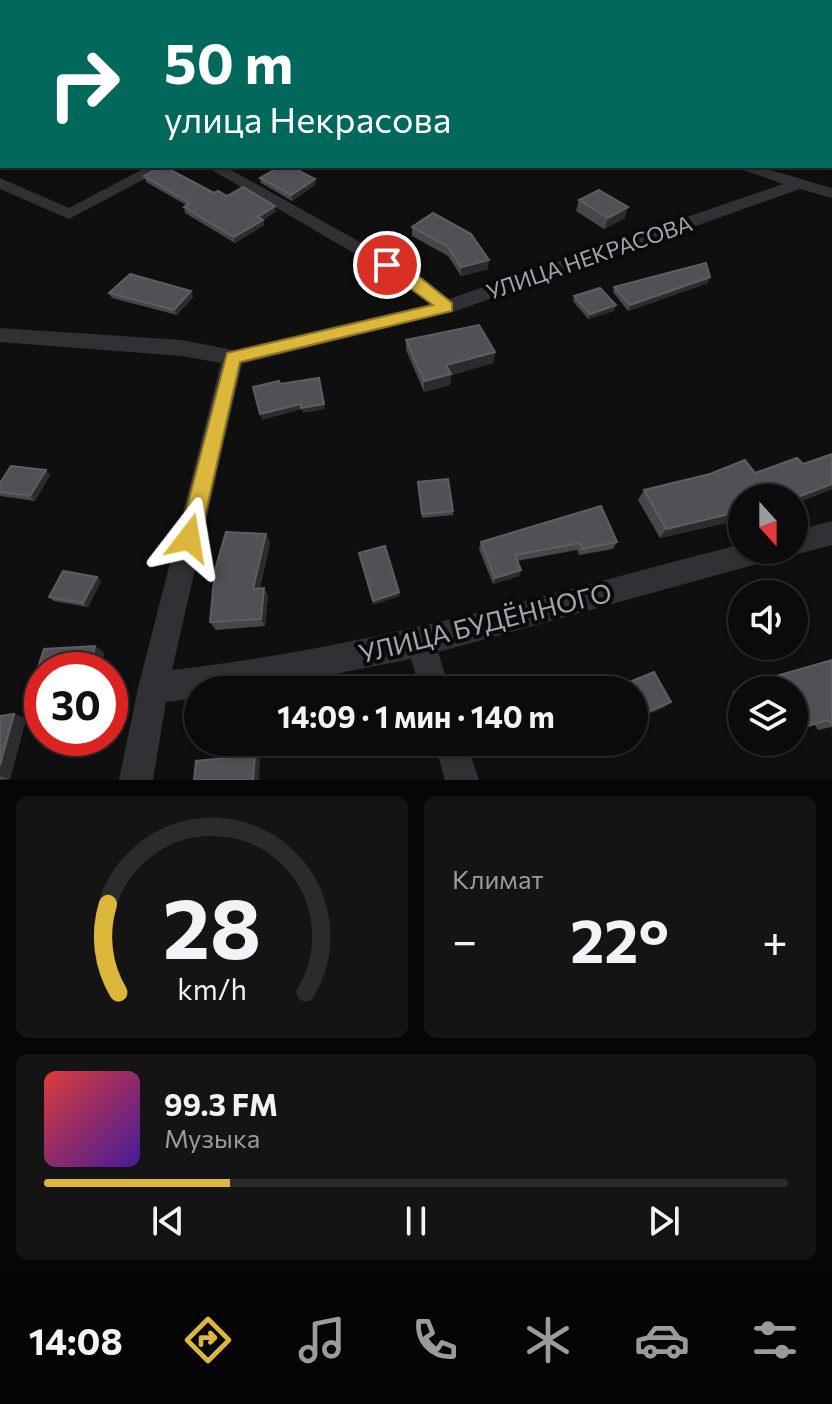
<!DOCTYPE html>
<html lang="ru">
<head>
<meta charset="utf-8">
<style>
	:root { --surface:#0b0b0c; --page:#141415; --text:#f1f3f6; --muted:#9a9b9d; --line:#2b2b2d; --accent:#dcb73c }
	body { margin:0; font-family:Commissioner,sans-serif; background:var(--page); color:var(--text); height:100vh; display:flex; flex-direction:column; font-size:30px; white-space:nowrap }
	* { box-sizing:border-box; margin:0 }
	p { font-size:26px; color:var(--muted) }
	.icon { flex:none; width:44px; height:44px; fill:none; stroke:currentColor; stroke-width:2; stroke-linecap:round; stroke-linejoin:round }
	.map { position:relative; height:780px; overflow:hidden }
	.sheet { display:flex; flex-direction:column; gap:16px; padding:16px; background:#060607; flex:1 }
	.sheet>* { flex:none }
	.guide { position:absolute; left:0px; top:0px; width:832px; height:168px; box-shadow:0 2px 6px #0004,0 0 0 2px var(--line); background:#00695c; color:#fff; overflow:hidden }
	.needle { width:52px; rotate:159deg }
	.controls { position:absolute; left:728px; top:484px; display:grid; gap:16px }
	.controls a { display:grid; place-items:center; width:80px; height:80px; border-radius:50%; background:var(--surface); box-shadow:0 2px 6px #0004,0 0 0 2px var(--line); font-size:40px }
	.speed { position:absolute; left:24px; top:652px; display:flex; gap:16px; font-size:40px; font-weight:700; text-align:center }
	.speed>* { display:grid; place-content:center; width:104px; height:104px; border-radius:50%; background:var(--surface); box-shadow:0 2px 6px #0004,0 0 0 2px var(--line); line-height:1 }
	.speed .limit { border:12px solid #d22; background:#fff; color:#111 }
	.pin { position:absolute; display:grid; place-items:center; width:68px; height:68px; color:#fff; margin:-34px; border:4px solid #fff; border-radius:50%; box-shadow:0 2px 8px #0007 }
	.me { position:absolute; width:88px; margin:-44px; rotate:14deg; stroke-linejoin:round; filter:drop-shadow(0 0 6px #0008) }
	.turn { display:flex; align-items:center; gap:28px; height:168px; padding:0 32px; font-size:36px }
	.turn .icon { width:104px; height:104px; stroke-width:2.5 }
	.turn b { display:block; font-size:56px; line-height:68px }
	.big { font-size:60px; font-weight:700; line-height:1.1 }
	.sheet .tile { flex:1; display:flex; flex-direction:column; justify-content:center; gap:12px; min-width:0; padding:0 28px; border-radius:12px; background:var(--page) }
	.sheet .dial { align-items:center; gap:0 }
	.dial svg { height:208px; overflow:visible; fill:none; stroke:var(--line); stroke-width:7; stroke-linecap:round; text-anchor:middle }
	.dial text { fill:var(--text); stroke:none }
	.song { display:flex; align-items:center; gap:24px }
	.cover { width:96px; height:96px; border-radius:12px; background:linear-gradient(135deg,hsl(0 70% 55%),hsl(260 70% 35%)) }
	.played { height:8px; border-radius:4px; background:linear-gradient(90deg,var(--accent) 25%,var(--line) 25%) }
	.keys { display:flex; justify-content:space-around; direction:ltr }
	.heat { display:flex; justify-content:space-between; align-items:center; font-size:44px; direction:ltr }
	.sheet .tiles { flex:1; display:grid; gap:16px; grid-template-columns:1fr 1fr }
	.tile:last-child { grid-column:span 2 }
	.trip { position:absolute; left:184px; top:676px; width:464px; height:80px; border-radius:40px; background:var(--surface); box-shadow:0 2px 6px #0004,0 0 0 2px var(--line); font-weight:700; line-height:80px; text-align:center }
	.dock { display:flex; height:128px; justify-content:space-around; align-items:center; background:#040405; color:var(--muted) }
	.dock .icon { width:56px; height:56px }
	.dock .on { color:var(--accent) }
	.dock b { font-size:36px; color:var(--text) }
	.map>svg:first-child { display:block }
</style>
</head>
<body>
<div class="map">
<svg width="832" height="780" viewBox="0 0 832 780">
	<rect width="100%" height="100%" fill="#0f0f10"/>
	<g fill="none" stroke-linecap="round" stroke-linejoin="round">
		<!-- street -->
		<path fill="#313135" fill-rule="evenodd" d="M180,0H196L197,2H181Z
			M149,166H169L69,219L0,189V178L69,208Z
			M205,166H224L419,275L449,299L783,184L732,166H757L832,188V198L800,189L453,312L242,364L172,670C367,648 553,593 742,544V550H779L775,559L438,652L450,690H420L411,659L254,690H198V698L166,702L153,780H119L138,688L221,363L182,356L0,342V328L182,340L233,350L430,304L405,283Z
			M832,521V545L794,555L785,552L794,550V531Z
			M434,742H466L479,780H445Z"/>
	</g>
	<!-- wall -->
	<path fill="#46464b" d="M530,0H697L703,2H530Z
		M144,176L227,196L276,211L263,220L264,225L235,243L185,213L184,207L186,205L146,182Z
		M260,178L316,184L292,201L261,183Z
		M579,200L625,218L604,229L576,211Z
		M412,227L488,269L461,276L448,256L412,236Z
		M708,283L628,311L613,292L614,287Z
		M191,291L193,297L177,315L112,298L109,293Z
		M574,296L616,305L614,311L588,319L573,301Z
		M406,340L495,352L493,363L451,375L450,385L424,392L406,350Z
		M803,464L832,489L794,504V498H742V517L730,522L660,538L638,500L644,490Z
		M46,470L50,475L35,501L0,496V483Z
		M418,482L453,511V515L422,518Z
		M266,534L270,543L260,588H264L268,596L265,626L216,630L210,622Z
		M481,542H617L613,549L579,555L577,550L517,561L519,576L493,584L479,549Z
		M97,577L101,581L88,607L54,601L49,597Z
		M95,646L104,653L100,670H42V691L32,686L44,649Z
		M832,660V727L818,730L815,725L794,731V690H742V712L732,692L741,686Z
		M14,714L26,719L10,779L0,780V716Z"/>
	<!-- shaded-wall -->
	<path fill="#2c2c2f" d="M2,95V109L0,110V96Z
		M315,179L316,184L292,201L291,195Z
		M275,206L276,211L263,220L264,225L235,243L234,237L258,217Z
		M628,207L625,218L604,229L608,218Z
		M489,260L488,269L461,276V267Z
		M710,277L708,283L628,311L630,305Z
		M191,291L193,297L177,315L174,310Z
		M616,305L614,311L588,319L590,314Z
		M495,352L493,363L451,375L450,385L424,392V381L446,365Z
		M301,404H324L325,409L303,413L302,409L262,420L260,414Z
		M46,470L50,475L35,501L30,496Z
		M832,484V489L794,504L795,498Z
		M742,511V517L730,522L660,538L666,529Z
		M266,534L270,543L258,597L253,589Z
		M521,570L519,576L493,584L495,578Z
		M97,577L101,581L88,607L83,603Z
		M264,588L268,596L265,626L261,619Z
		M399,592L400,596L373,605V601Z
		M95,646L104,653L100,670H89Z
		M671,702L664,708L634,720V718Z
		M14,714L26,719L10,779L0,776V765Z
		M255,755L260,759L259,780H253Z"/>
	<!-- building -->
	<path fill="#505056" stroke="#5d5e64" stroke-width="2" d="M76,0H125L131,2H70Z
		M551,0H697L703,2H558Z
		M830,24H832L831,47L832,67L830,69Z
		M2,56V95L0,96V57Z
		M163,166L214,193L218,191L227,196L243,187L275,206L258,217L263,220L234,237L184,207L190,203L144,176Z
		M281,166H290L315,179L291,195L260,178Z
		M599,190L628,207L608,218L579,200Z
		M433,213L471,234L489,260L461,267L448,247L412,227Z
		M706,263L710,277L630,305L614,287Z
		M130,274L191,291L174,310L109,293Z
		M600,288L616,305L590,314L574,296Z
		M479,325L495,352L446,365L451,374L424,381L406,340Z
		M319,378L324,404L301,408V404L260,414L253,387L279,381L280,384Z
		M832,454V484L795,498L792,494L780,498H742V511L666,529L644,490L710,474L745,460L755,473L797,458L803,464Z
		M11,466L46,470L30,496L0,492V483Z
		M448,479L453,511L422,514L418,482Z
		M601,506L617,542L582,549L580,543L515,555L521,570L495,578L481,542Z
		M226,532L266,534L253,589L264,588L261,619L210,622L215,570Z
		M385,546L399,592L373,601L359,553Z
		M63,571L97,577L83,603L49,597Z
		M95,646L89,670H42V685L32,686L44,649Z
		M832,660V725L828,720L794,730V690H743L741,686Z
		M654,672L671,702L634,718V690H610Z
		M567,676L573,690H541L538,684Z
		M14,714L0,765V716Z
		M255,755L253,780H194L196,761Z"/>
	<!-- route -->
	<path fill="#dcb73c" stroke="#8f7727" stroke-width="2" d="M387,260L417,275L452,303V311L240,362L200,538L197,545L189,548L182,545L179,538L227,353L433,305L382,268L379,265Z"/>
	<g text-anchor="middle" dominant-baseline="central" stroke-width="8" stroke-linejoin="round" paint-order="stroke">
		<!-- street labels -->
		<g font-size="22" fill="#a2a5b0" stroke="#0b0a0b">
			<text transform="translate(589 257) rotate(-19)">УЛИЦА НЕКРАСОВА</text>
		</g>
		<!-- near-street labels -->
		<g font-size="26" fill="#a2a5b0" stroke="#0b0a0b">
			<text transform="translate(485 622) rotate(-14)">УЛИЦА БУДЁННОГО</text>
		</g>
	</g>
</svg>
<div class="controls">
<a><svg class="needle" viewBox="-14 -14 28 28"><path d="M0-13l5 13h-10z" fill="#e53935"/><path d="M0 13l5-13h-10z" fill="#9a9b9d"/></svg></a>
<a><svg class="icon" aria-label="sound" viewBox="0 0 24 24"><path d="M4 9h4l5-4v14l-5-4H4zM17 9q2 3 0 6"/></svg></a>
<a><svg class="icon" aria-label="layers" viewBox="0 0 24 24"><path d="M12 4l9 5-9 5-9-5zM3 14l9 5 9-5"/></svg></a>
</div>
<div class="speed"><div class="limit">30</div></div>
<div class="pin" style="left:387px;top:265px;background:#d93025"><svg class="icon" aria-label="arrive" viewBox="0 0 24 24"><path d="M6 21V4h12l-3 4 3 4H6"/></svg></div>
<svg class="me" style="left:189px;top:538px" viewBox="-20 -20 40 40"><path d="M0-17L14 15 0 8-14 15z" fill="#dcb73c" stroke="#fff" stroke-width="4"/></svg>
<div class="trip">14:09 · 1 мин · 140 m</div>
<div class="guide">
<div class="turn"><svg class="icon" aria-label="right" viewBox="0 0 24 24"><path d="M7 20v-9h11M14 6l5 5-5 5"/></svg><div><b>50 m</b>улица Некрасова</div></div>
</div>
</div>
<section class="sheet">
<div class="tiles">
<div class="tile dial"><svg viewBox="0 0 100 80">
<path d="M14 69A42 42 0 1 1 86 69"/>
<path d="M14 69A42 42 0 0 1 10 35" stroke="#dcb73c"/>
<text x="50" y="56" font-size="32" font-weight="700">28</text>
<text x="50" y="72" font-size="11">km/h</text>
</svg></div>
<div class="tile"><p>Климат</p>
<div class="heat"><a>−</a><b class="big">22°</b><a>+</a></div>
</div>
<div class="tile">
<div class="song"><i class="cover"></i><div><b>99.3 FM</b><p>Музыка</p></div></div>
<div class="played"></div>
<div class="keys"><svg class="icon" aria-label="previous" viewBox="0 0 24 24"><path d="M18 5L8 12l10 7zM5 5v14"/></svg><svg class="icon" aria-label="pause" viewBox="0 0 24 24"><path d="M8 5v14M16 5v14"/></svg><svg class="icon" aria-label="next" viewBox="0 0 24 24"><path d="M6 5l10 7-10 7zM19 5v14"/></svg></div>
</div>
</div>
</section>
<nav class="dock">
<b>14:08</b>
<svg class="icon on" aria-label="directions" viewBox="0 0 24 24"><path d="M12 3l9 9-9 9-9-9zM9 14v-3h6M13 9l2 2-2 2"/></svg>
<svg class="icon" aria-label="music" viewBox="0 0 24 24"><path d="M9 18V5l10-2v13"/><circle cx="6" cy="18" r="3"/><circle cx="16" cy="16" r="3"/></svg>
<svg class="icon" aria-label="phone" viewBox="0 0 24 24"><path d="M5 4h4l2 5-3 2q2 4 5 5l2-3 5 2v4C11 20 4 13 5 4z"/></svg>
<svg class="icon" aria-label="climate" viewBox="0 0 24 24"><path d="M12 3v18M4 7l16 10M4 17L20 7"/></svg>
<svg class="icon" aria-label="car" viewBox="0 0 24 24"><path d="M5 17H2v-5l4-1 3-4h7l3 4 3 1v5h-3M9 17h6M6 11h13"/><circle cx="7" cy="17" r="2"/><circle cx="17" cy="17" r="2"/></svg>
<svg class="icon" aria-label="filters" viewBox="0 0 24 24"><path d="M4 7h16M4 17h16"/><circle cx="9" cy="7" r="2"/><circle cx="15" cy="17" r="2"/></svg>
</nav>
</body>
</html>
